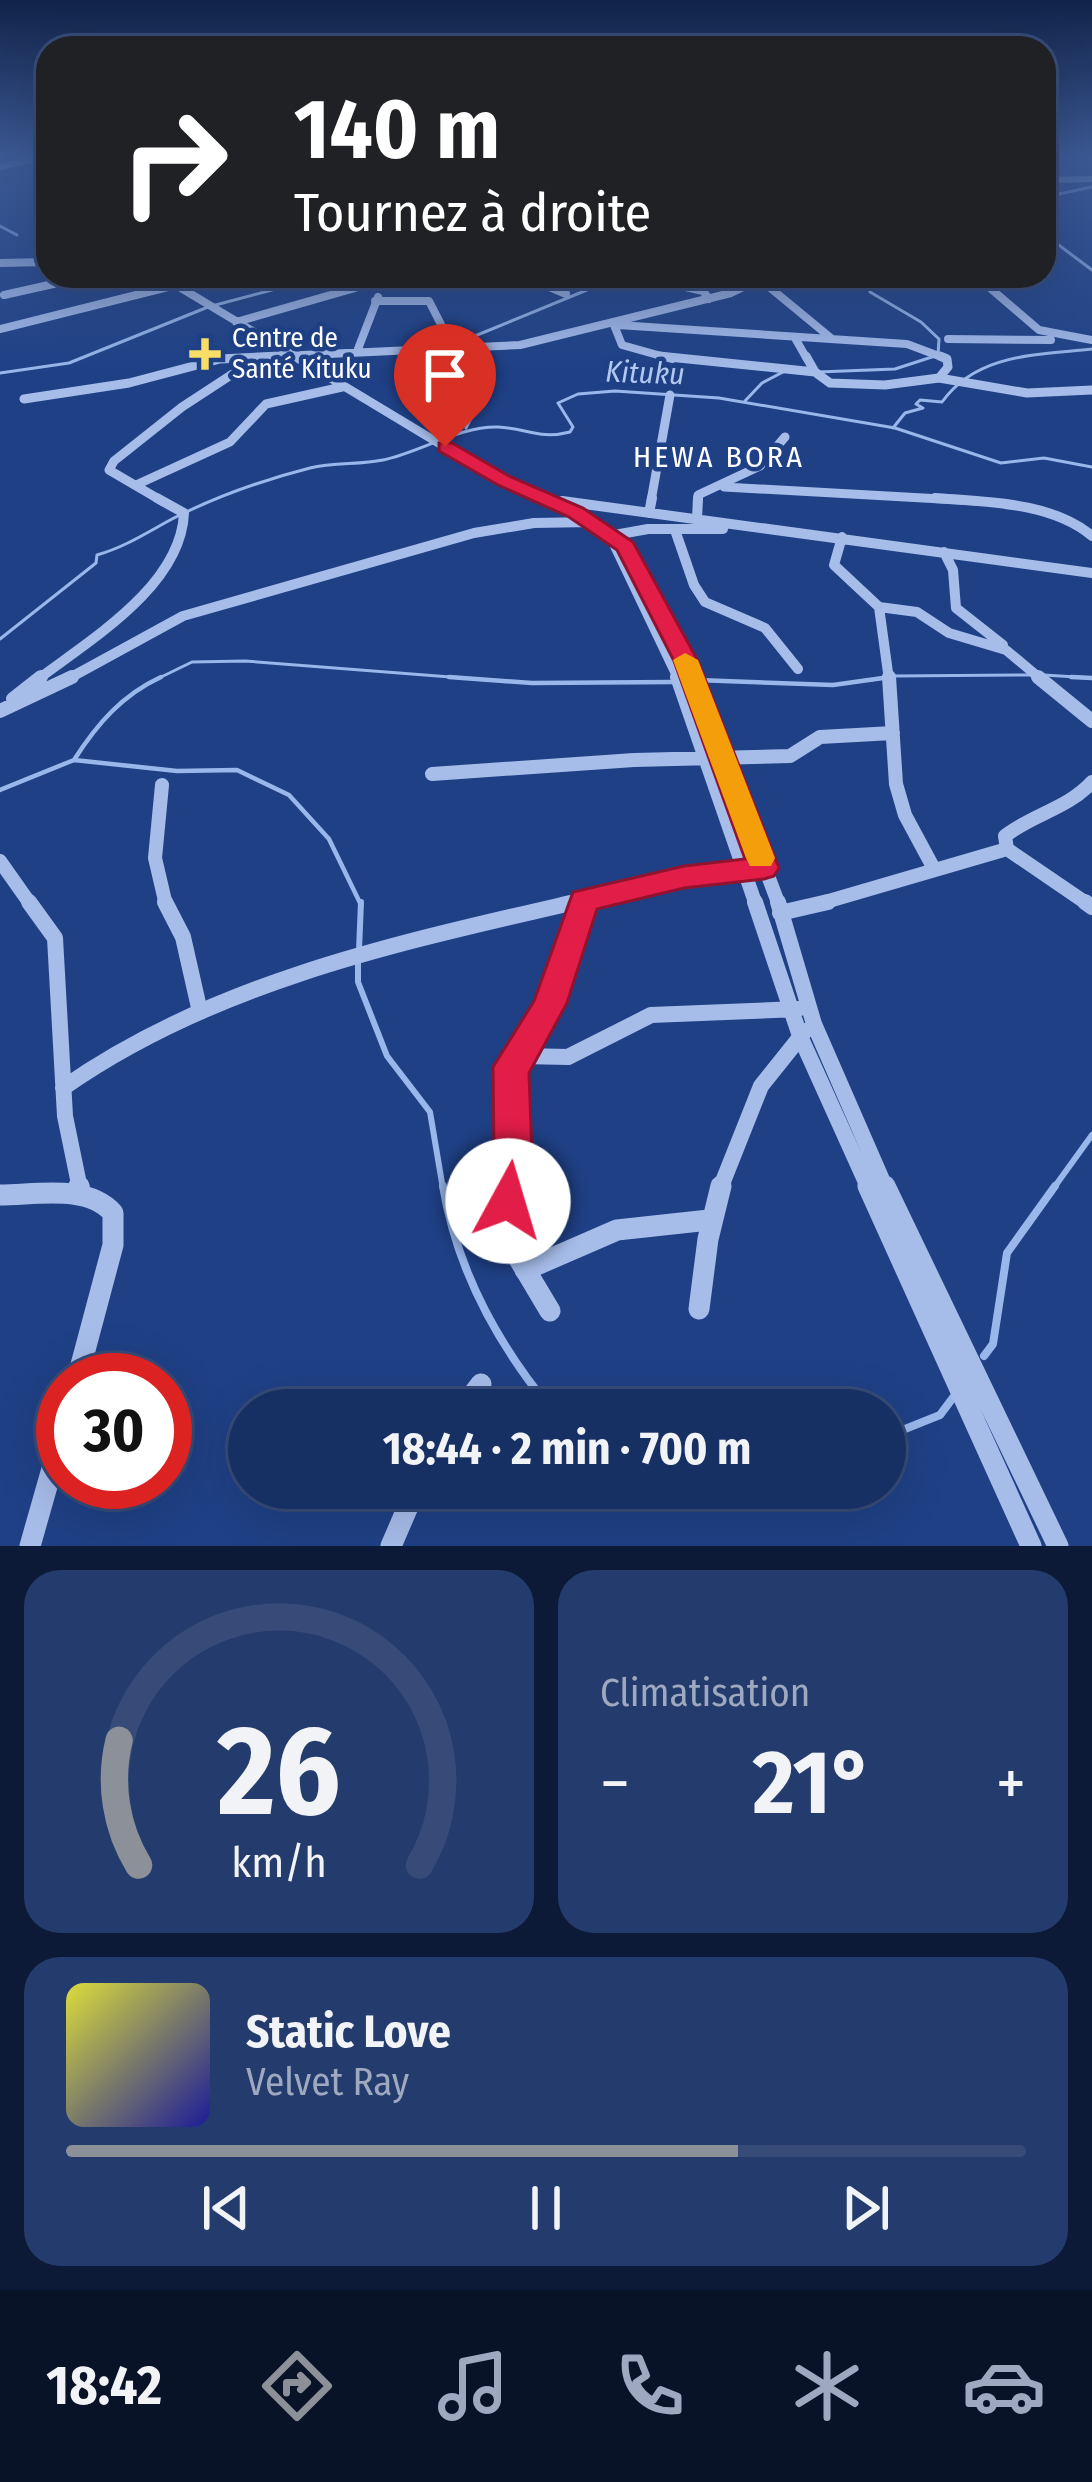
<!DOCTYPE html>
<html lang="fr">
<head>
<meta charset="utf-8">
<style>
	:root { --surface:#173064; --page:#243c6d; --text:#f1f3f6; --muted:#9ea9bf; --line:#364b78; --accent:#8c9099 }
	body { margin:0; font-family:"Fira Sans Condensed",sans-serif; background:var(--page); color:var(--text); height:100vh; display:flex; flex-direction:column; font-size:45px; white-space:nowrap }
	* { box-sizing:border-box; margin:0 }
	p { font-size:39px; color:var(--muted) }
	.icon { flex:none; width:66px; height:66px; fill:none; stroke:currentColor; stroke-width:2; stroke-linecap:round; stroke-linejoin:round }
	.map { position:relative; height:1546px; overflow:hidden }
	.drawer { display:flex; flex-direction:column; gap:24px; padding:24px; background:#0d1a37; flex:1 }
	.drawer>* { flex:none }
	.banner { position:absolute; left:36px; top:36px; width:1020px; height:252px; border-radius:36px; box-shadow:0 12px 48px #0002,0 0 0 3px var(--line); background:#202124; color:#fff; overflow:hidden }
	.speed { position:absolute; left:36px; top:1353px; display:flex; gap:24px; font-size:60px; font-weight:700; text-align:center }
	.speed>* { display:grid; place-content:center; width:156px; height:156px; border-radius:50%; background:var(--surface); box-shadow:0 12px 48px #0002,0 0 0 3px var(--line); line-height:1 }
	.speed .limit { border:18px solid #d22; background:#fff; color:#111 }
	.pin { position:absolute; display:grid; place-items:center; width:102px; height:102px; color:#fff; margin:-123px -51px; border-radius:50% 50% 50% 0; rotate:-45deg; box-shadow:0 0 12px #0007 }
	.pin .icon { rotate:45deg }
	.me { position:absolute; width:132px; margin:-66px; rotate:6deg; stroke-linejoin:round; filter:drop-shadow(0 0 9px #0008) }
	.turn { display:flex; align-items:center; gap:42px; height:252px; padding:0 60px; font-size:54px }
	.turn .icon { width:156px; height:156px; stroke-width:2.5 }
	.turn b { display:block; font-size:84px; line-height:102px }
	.big { font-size:90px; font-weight:700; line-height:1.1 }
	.drawer .widget { flex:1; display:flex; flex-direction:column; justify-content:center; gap:18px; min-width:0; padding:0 42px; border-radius:36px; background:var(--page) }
	.drawer .dial { align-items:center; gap:0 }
	.dial svg { height:312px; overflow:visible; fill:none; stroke:var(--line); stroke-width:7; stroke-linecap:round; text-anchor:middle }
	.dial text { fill:var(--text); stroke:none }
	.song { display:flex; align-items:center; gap:36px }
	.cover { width:144px; height:144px; border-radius:18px; background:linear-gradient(135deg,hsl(60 70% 55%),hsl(240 70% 35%)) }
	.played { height:12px; border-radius:6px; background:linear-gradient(90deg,var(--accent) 70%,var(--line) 70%) }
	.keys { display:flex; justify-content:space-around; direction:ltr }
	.heat { display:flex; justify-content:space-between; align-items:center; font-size:66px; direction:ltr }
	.drawer .tiles { flex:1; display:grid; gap:24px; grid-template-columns:1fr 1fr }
	.widget:last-child { grid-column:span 2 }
	.trip { position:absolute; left:228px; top:1389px; width:678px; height:120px; border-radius:60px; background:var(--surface); box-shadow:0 12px 48px #0002,0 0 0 3px var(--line); font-weight:700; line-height:120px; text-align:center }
	.tabs { display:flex; height:192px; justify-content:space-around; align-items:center; background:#091328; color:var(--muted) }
	.tabs .icon { width:84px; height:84px }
	.tabs .current { color:var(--accent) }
	.tabs b { font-size:54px; color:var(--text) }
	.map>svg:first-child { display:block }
</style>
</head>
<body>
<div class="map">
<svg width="1092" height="1546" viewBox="0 0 1092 1546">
	<rect width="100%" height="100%" fill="#1f4085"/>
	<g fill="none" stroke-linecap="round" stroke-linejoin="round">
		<!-- stream-far3 -->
		<path stroke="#9ab7eb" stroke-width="3" d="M1092,187L1059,194L1049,207L1055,218L1052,240L1092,270
			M0,226L17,235
			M818,372L895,369L938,355L939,339L921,322L870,292V276
			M0,373L69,363L208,307L325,276
			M745,401L762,383L783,372
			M466,428L482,396L443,379L455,352L470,338L621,276
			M893,428L905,413L923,408L916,404L920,400L942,402C977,353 1037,355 1092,349
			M0,639L96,563L97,555C125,547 146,533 172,519C215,497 263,480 310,468C334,462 359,465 383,460C421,452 459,426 498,427C527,428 539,440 570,432L573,427L558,403L578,394L615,391L719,398L895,428L1001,463L1044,458L1092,467
			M1044,675L1092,678
			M894,676L1033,675
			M155,680L192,662L245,661L489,680
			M871,680L883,678"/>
		<!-- stream-far2 -->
		<path stroke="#9ab7eb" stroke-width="4.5" d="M449,677L532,683L674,682
			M1071,677L1092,678
			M697,680L833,685L883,678
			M74,760C97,724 122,695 161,677
			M0,790L74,760L177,771L237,770L289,795L329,839L361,905"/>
		<!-- stream-far1 -->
		<path stroke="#9ab7eb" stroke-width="6" d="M359,950L361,902
			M358,961V982L387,1056L430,1112L443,1189
			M1053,1189L1092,1135"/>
		<!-- stream -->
		<path stroke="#9ab7eb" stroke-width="8" d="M443,1186C457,1270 498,1345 552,1410
			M984,1356L993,1344L1007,1253L1055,1186
			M885,1437L940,1415L955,1395"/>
		<!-- minor-far6 -->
		<path stroke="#a6bdea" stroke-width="6" d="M0,167L47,156
			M1044,180L1092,179"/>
		<!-- minor-far5 -->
		<path stroke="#a6bdea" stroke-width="8" d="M0,263L48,262
			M161,276L299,359
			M523,276L566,294
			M638,276L703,291L709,299
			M976,276L1039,330L1092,340
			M762,281L831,338
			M178,286L220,276
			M4,295L89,276
			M375,301H429L453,348
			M236,322L397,276
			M614,325L622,345L672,359
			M618,325L907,344L947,359
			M0,329L176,285
			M795,338L807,359
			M948,339L1051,340
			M358,349L378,297
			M219,359L520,345L731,293L767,276"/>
		<!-- minor-far4 -->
		<path stroke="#a6bdea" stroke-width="9" d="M294,356L480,468L550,501
			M659,356L815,372
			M806,356L815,372L830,383L885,385L939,378L1027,393L1092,390
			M939,378L948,367L947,359L940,356
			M24,399L129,383L220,359L280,356
			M136,485L230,442L266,404L342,387
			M724,487L977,501
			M162,501L109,470L114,461L182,407L257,358
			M651,501L670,395
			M698,501V495L760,466L785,437"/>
		<!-- minor-far3 -->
		<path stroke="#a6bdea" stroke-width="10" d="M544,498L626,547L694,680
			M935,498C987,502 1052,502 1092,536
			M562,501L1092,573
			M649,513L652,498
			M697,519L698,498
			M675,530L694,585L705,602L765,628L798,669
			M609,536L648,529H723
			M842,537L834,565L879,607L889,680
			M615,546L679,680
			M944,552L953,570L956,608L1003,645
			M879,607L917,612L949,633L1006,650L1042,680
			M37,680C91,639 181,586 184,513L157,498
			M66,680L183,616L474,533L534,523L591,522"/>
		<!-- minor-far2 -->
		<path stroke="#a6bdea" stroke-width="14" d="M677,677L756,905
			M693,677L779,905
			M889,677L896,784L905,815L933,867
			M1038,677L1092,721
			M13,699L41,677
			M0,711L72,677
			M432,774L634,760L790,756L820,737L893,733
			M162,785L155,858L166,905
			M1007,849L1005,836C1033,814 1067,809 1092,782
			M1007,849L1089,905
			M0,861L31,905
			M562,905L684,877L755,869
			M582,905L584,900
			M815,905L1007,849"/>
		<!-- minor-far1 -->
		<path stroke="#a6bdea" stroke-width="16" d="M29,902L55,938L65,1116L80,1189
			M165,902L183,937L200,1012
			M755,902L800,1036L869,1189
			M778,902L814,1024L886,1189
			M1085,902L1092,907
			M780,913L828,902
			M522,1056L568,1057L651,1015L798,1009
			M63,1088C214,982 398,943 575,902
			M511,1189L509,1077L550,1003L583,902
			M720,1189L761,1086L805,1031"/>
		<!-- minor -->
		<path stroke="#a6bdea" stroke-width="21" d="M79,1186L81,1195
			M511,1186L507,1239L550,1311
			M868,1186L1031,1546
			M885,1186L1058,1546
			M0,1195C37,1195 87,1184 113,1213V1245L77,1380
			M525,1270L617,1230L709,1220
			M699,1309L708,1239L721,1186
			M461,1410L481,1384
			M30,1546L63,1430
			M391,1546L416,1488"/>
	</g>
	<!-- sky -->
	<linearGradient id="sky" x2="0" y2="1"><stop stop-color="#112349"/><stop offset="0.42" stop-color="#3c5994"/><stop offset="1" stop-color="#3c5994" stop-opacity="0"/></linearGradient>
	<rect width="1092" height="373" fill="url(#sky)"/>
	<!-- route -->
	<path fill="#e11d48" stroke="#92132f" stroke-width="3" d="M439,443H452L511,477L583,508L633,542L698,661L779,868L774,876L764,879L684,888L597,909L567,1003L529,1073L532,1154L522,1215L508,1220L494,1215L488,1201L494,1154L493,1067L534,1001L573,892L684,866L745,859L674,661L617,550L569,517L498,485L439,451Z"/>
	<!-- slow -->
	<path fill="#f59e0b" d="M685,653L698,660L775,858L771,866H750L746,858L673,660Z"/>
	<!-- markers -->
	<path fill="#f8de66" stroke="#1f4085" stroke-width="4.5" d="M199 336h12v12h12v12h-12v12h-12v-12h-12v-12h12z"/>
	<g text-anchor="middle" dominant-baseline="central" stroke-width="9" stroke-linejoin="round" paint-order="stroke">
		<!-- far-poi labels -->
		<g font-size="27" fill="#fff" stroke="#1f4085" text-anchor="start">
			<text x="232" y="338">Centre de<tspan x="232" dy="31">Santé Kituku</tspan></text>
		</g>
		<!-- far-water labels -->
		<g font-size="30" font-style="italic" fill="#b2c8f1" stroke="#1f4085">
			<text transform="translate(645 373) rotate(2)">Kituku</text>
		</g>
		<!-- far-neighbourhood labels -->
		<g font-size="30" letter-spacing="3" fill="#fff" stroke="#1f4085">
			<text x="719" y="457">HEWA BORA</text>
		</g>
	</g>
</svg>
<div class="speed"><div class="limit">30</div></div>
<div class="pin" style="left:445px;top:447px;background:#d93025"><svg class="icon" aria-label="arrive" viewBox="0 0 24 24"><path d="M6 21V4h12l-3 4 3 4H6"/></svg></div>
<svg class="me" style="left:508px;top:1201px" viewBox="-20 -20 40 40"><circle r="19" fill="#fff"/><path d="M0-13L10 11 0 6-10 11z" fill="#e11d48"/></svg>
<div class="trip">18:44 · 2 min · 700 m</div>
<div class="banner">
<div class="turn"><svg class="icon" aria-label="right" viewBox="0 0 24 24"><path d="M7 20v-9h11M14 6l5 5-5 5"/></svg><div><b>140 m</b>Tournez à droite</div></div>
</div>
</div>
<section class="drawer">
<div class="tiles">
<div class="widget dial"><svg viewBox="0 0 100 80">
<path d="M14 69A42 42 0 1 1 86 69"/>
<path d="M14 69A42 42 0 0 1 9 37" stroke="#8c9099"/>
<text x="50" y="56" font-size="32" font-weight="700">26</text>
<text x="50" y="72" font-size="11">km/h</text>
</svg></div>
<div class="widget"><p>Climatisation</p>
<div class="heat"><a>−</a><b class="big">21°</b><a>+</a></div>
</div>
<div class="widget">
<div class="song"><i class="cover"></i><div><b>Static Love</b><p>Velvet Ray</p></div></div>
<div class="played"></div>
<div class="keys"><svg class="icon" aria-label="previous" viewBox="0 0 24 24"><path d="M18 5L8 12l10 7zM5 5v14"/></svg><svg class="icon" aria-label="pause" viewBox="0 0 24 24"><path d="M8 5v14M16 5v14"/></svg><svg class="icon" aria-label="next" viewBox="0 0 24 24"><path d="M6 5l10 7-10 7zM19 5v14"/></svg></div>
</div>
</div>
</section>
<nav class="tabs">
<b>18:42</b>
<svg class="icon current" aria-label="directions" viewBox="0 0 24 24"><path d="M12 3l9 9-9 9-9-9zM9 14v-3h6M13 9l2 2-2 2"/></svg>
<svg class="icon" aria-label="music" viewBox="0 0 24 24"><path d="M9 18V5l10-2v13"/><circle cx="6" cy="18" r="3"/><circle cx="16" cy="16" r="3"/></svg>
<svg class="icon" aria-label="phone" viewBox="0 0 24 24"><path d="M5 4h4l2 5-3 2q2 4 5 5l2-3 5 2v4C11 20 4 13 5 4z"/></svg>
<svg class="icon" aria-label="climate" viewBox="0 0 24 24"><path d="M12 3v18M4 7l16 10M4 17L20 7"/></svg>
<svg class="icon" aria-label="car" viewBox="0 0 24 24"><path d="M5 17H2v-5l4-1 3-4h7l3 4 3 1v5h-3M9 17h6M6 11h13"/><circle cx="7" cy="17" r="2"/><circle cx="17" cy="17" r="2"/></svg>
</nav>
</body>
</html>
